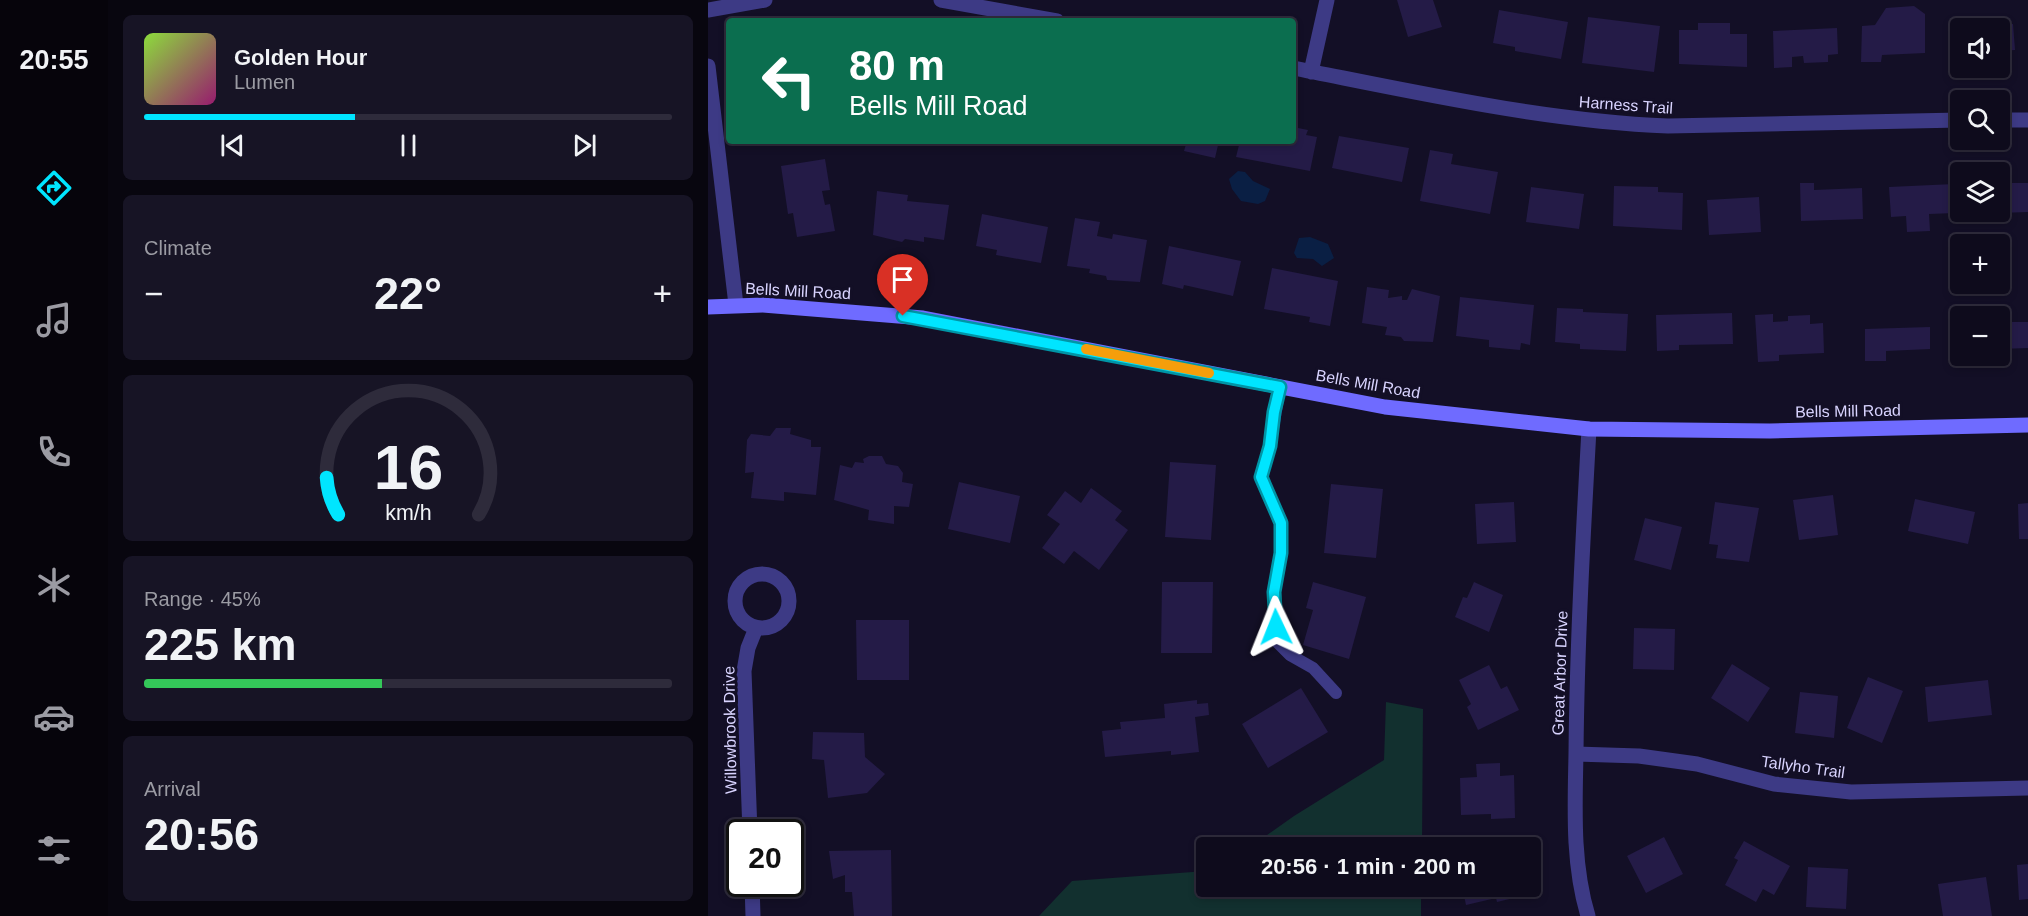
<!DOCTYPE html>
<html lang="en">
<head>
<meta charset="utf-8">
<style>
	:root { --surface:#0e0b1c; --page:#171425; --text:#f1f3f6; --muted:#9b9ba3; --line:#2e2b3b; --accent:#00e5ff }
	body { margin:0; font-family:Helvetica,sans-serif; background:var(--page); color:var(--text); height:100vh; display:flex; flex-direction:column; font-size:22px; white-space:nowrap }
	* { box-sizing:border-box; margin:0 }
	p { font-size:20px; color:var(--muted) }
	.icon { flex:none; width:33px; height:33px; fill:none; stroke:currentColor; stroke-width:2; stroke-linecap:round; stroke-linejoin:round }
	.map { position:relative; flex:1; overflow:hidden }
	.sheet { display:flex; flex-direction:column; gap:15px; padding:15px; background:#08060f; width:600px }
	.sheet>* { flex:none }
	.hud { position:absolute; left:18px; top:18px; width:570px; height:126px; border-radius:6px; box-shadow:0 3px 9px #0003,0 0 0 2px var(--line); background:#0b6e4f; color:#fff; overflow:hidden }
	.buttons { position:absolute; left:1242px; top:18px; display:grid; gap:12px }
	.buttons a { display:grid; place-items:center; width:60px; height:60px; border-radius:6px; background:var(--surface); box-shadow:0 3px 9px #0003,0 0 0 2px var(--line); font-size:30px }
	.speed { position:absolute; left:18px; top:819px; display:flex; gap:12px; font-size:30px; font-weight:700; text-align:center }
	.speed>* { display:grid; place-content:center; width:78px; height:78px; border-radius:50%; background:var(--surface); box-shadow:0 3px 9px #0003,0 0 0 2px var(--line); line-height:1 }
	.speed .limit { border:3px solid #111; border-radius:9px; background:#fff; color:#111 }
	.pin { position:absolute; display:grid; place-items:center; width:51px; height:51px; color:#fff; margin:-62px -26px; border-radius:50% 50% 50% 0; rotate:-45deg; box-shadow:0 0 6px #0007 }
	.pin .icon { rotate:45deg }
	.me { position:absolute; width:66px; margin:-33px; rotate:358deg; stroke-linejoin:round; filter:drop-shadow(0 0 4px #0008) }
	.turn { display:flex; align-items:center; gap:21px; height:126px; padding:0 24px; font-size:27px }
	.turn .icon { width:78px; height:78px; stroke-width:2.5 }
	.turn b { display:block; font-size:42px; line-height:51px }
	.big { font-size:45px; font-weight:700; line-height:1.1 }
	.sheet .tile { flex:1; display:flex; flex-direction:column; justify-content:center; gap:9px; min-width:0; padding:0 21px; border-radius:9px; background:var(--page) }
	.sheet .dial { align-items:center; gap:0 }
	.dial svg { height:156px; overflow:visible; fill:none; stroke:var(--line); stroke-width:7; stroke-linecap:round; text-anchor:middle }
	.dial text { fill:var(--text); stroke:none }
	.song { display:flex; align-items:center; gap:18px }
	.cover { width:72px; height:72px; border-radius:9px; background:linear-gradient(135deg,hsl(90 70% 55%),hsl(320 70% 35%)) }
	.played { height:6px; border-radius:3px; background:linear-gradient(90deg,var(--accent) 40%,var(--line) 40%) }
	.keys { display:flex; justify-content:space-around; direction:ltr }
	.heat { display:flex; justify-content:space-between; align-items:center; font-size:33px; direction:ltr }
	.charge { height:9px; border-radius:4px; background:linear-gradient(90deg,#34c759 45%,var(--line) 0) }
	.trip { position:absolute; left:488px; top:837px; width:345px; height:60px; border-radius:6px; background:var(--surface); box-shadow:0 3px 9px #0003,0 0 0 2px var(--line); font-weight:700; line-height:60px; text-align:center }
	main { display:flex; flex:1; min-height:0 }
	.dock { display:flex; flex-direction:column; width:108px; justify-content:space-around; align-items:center; background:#06040b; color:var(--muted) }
	.dock .icon { width:42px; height:42px }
	.dock .on { color:var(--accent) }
	.dock b { font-size:27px; color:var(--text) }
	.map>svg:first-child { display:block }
</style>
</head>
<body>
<main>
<nav class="dock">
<b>20:55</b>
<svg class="icon on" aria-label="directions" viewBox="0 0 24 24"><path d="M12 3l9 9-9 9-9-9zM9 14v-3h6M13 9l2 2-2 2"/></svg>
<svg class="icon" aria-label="music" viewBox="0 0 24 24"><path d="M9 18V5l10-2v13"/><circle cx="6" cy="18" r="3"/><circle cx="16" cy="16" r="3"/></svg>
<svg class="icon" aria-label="phone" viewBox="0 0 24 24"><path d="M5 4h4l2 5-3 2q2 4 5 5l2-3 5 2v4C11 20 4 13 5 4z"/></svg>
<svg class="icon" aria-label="climate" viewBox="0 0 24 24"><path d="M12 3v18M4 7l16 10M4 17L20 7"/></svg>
<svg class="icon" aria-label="car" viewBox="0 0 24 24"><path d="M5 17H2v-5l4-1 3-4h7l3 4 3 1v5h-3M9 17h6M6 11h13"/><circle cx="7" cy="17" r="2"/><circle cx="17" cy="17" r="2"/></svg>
<svg class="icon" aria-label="filters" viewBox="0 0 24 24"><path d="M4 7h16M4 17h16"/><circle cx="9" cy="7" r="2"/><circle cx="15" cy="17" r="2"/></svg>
</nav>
<section class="sheet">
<div class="tile">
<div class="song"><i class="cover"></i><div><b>Golden Hour</b><p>Lumen</p></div></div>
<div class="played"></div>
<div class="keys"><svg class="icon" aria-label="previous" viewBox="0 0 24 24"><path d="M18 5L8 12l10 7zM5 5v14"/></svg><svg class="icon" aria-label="pause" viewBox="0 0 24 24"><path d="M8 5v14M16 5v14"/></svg><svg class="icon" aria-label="next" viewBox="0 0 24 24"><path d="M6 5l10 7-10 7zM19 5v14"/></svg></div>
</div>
<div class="tile"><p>Climate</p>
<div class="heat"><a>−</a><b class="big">22°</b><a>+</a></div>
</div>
<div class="tile dial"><svg viewBox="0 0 100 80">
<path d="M14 69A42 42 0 1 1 86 69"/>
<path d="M14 69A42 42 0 0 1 8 50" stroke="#00e5ff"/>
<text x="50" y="56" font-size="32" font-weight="700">16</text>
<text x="50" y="72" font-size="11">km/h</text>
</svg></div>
<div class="tile"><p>Range · 45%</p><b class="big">225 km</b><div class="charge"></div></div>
<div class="tile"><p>Arrival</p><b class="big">20:56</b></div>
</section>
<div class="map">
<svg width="1320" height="916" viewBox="0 0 1320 916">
	<rect width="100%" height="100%" fill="#130f26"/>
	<!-- green -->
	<path fill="#12302f" d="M678,702L715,709L714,847H542L586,816L676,760Z
		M498,871V886L713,887V916H331L364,881Z"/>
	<!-- water -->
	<path fill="#0a1f44" d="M530,171L537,172L545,181L562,189L557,201L550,204L533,201L524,189L521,179Z
		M602,237L620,244L626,258L614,266L605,259L589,258L586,253L591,238Z"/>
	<!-- building -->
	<path fill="#241b47" d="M689,0H725L734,27L700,37Z
		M1206,6L1217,14V53L1174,55L1173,62H1153L1154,26L1167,25L1178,8Z
		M791,10L860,22L853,59L807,51V47L785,43Z
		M880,17L952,26L946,72L874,63Z
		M990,23H1022V34H1039V67L971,64V30H990Z
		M1305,24L1307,50L1292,51V28H1267Z
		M1129,28L1130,54L1120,55V62L1096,63L1095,56L1084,57V67L1066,68L1065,31Z
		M1252,28V64L1242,65L1240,29Z
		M585,127L600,130L598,135L609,137L602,171L528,157L532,141H585Z
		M631,136L701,148L694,182L624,168Z
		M511,141L507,158L476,151L478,144L469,142Z
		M722,150L745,154L743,164L790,172L782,214L712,201Z
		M117,159L122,190L114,191L117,205L122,204L127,231L89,237L85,213L80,214L73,166Z
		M1092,183H1106V190L1154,188L1155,219L1093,221Z
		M1292,183H1320V212L1292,213Z
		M1246,184L1247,213L1221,214L1222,231L1199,232L1198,216L1183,217L1181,187Z
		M906,186L950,187V192L975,193L974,230L905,226Z
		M823,187L876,194L871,229L818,222Z
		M169,191L200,195L199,201L241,205L236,240L216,237V242L197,239L194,242L165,235Z
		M1051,197L1053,232L1001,235L999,200Z
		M274,214L340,227L333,263L288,255L289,250L268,246Z
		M367,218L392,222L389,236L404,239L405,234L439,240L432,282L399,280L398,276L381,273L382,269L359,266Z
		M461,246L533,261L525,296L476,285L475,289L454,284Z
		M564,268L630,281L622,326L601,322L602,317L556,309Z
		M659,287L681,290L680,298L694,296V300H699L704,289L732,296L725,342L696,341L693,337L677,335L679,327L654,323Z
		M752,297L826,305L822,345L813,343L812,350L781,347V340L748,336Z
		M849,308L875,309V312L920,314L918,351L872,349V344L847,342Z
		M1024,313L1025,344L971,345V350L949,351L948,315Z
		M1065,314V322L1080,321V316L1102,315V324L1115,323L1116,353L1071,355V361L1050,362L1047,315Z
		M1292,322H1320V348L1292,349Z
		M1222,327V349L1178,351V361H1157V329Z
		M68,428H83L82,434L103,440V447H113L108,495L76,492V501L43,498L46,472L37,473L39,440L43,434L62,436Z
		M161,456H174L178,464L190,466L195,473L194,482L205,484L201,507L186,506V524L160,520L161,510L126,500L132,465L144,468L147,462L156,463L155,459Z
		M462,462L508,465L503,540L457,537Z
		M251,482L312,496L302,543L240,529Z
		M623,484L675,489L668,558L616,553Z
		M383,488L414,511L407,520L420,530L391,570L366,551L356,564L334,548L352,524L339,515L357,491L373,503Z
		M1125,495L1130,535L1091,540L1085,500Z
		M1207,499L1267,512L1260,544L1200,531Z
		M806,502L808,542L769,544L767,504Z
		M1007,502L1051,508L1041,562L1008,558L1010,545L1001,544Z
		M1320,503V539H1311L1310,504Z
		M937,518L974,527L963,570L926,560Z
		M454,582H505L504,653H453Z
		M605,582L658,597L641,659L595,645L605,610L598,608Z
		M766,582L795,595L781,632L747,617L755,597L759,598Z
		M148,620H201V680H149Z
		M926,628L967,629L966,670L925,669Z
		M1024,664L1062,688L1040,722L1003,698Z
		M781,665L793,689L799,686L811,710L770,730L759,707L763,704L751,680Z
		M1160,677L1195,691L1174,743L1139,728Z
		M1280,680L1284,715L1220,722L1217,687Z
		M593,688L620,732L560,768L534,724Z
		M1092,692L1130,696L1126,738L1087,733Z
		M489,700V704L500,703L501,715L487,717L491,752L463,755V751L397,757L394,731L413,729L412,722L457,718L456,704Z
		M105,732L156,733L157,757L177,774L159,793L120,798L116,760L104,759Z
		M792,763V776L806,775L807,818L783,819V814L753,815L752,778L769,777L768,764Z
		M956,837L975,874L938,893L919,856Z
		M1036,841L1082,866L1066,895L1055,889L1048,902L1017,885L1030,860L1026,858Z
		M183,850L184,916H146L144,892H137V875L125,879L121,851Z
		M1320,864V899L1311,900L1309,865Z
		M1100,867L1140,869L1138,909L1098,907Z
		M1278,877L1284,916H1235L1230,884Z
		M754,886H816L818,895L789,902L788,898L758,905Z"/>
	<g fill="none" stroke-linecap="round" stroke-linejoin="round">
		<!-- lane -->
		<path stroke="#3d3a85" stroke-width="12" d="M572,387L562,446L553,477L573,523V553L566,592L568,635L570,643L582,655L605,668L628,693"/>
		<!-- street -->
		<path stroke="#3d3a85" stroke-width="15" d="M233,0L349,21
			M0,10L57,0
			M0,66L28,305
			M585,68C707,92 836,121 960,126L1252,120
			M603,72L619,0
			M1292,120H1320
			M27 601a27 27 0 1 1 54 0a27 27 0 1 1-54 0Z
			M868,754L931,756L989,764L1066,784L1143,792L1320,788
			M42,832L36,671L40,648L48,628
			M44,884L45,916
			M880,916C864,863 867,807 868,753C869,645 875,537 881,429"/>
		<!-- secondary -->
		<path stroke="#6f6bff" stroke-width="15" d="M0,307L55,305L215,318L677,407L881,429L1062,431L1320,425"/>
	</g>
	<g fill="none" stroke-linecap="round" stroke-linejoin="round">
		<!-- route casing -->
		<g stroke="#0095a6" stroke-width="15">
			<path id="route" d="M195,316L572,387L566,412L562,446L553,477L573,523V553L566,592L568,627"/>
		</g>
		<!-- route -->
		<use href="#route" stroke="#00e5ff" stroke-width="10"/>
		<!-- slow -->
		<path stroke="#f59e0b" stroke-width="10" d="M378,349L501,373"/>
	</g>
	<g text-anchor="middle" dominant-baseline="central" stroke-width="6" stroke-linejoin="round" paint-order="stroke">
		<!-- street labels -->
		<g font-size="16" fill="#d9d4ff" stroke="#130f26">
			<text transform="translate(918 105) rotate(4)">Harness Trail</text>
			<text transform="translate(90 291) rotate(3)">Bells Mill Road</text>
			<text transform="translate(660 384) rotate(10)">Bells Mill Road</text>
			<text transform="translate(1140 411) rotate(-1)">Bells Mill Road</text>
			<text transform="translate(852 673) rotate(-88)">Great Arbor Drive</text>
			<text transform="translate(22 730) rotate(-91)">Willowbrook Drive</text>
			<text transform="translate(1095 767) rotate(8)">Tallyho Trail</text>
		</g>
	</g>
</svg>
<div class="buttons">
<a><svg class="icon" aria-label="sound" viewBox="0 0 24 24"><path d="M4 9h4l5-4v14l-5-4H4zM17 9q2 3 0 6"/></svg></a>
<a><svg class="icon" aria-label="search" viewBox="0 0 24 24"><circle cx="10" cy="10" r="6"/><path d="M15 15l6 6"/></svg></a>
<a><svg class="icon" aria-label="layers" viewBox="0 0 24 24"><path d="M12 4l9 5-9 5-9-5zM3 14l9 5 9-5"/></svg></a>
<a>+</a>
<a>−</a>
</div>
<div class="speed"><div class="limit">20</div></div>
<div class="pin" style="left:195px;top:316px;background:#d93025"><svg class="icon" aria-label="arrive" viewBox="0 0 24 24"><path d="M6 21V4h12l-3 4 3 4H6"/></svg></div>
<svg class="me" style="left:568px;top:627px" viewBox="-20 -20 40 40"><path d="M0-17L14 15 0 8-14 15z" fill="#00e5ff" stroke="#fff" stroke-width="4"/></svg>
<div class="trip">20:56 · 1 min · 200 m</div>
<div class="hud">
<div class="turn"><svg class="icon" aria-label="left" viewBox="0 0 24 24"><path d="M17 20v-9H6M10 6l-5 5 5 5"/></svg><div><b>80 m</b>Bells Mill Road</div></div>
</div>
</div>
</main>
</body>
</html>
